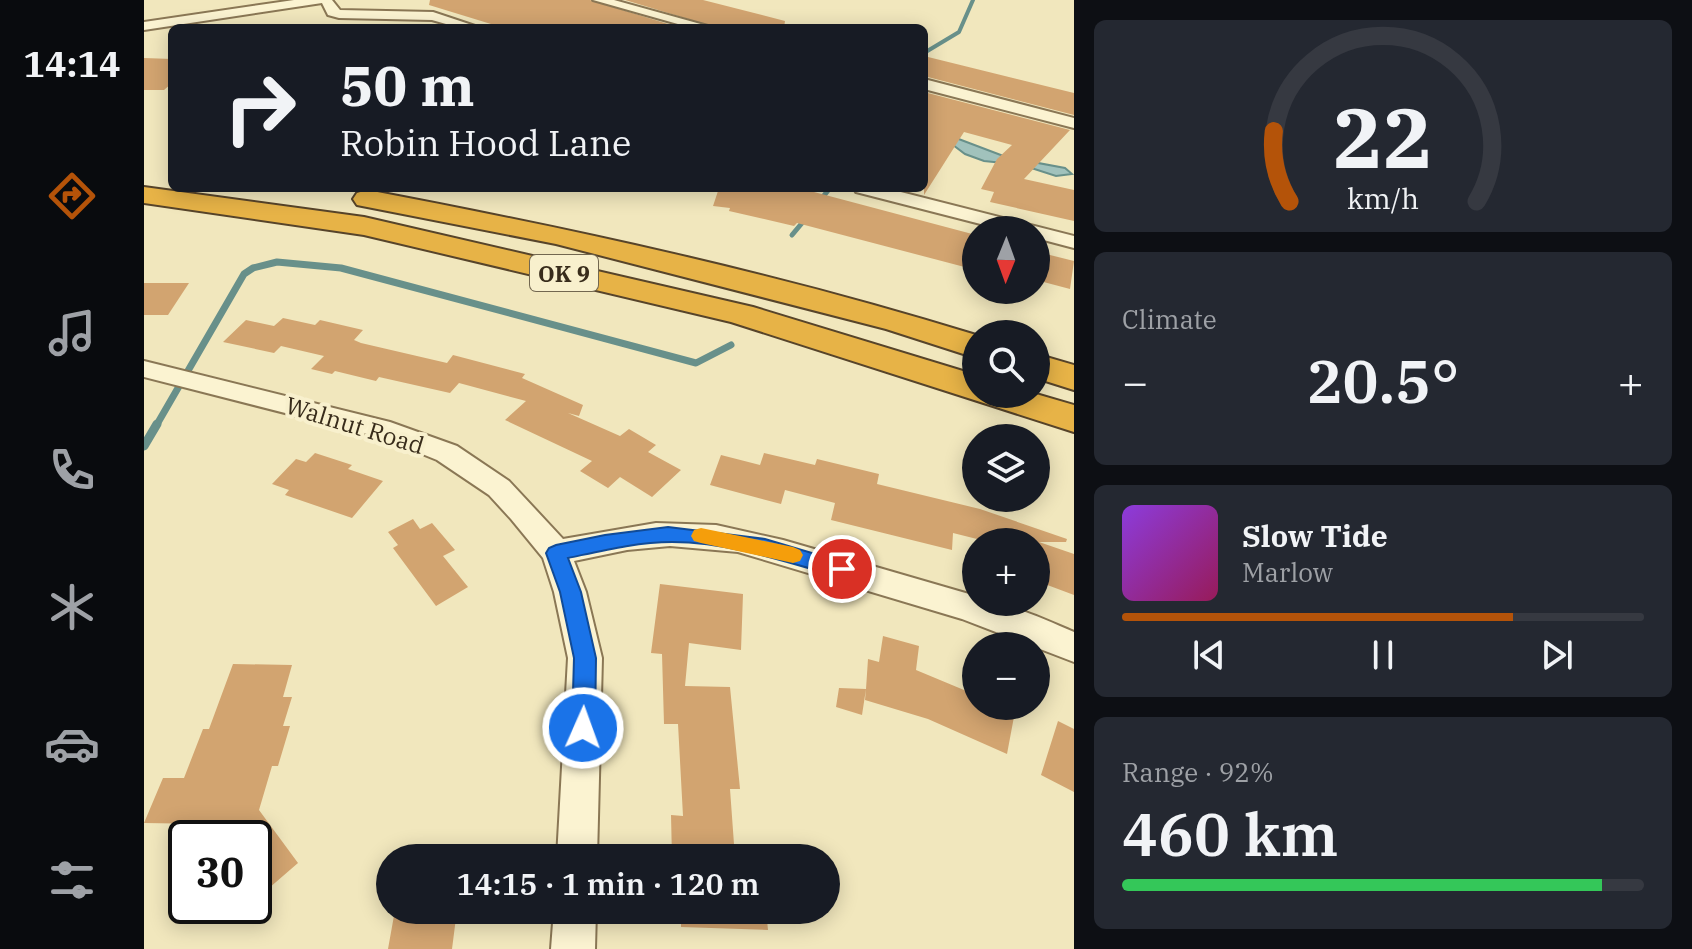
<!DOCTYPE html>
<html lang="en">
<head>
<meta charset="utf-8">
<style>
	:root { --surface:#171b24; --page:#242831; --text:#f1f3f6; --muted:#9ea1a6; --line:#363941; --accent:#b45309 }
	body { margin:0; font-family:"IBM Plex Serif",serif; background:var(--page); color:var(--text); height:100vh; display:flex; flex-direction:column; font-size:30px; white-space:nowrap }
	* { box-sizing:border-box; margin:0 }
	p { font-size:26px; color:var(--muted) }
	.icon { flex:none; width:44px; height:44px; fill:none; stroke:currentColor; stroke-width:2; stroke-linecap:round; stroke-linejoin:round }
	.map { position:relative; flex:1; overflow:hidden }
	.side { display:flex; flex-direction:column; gap:20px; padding:20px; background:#0d0f14; width:618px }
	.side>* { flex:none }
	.hud { position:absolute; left:24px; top:24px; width:760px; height:168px; border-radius:12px; box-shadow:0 4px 20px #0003; background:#171b24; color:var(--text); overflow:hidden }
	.needle { width:52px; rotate:181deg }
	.buttons { position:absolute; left:818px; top:216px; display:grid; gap:16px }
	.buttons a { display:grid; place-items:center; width:88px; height:88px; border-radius:50%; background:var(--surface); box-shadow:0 4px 20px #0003; font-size:40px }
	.speed { position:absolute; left:24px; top:820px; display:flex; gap:16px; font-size:40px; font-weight:700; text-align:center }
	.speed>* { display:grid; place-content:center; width:104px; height:104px; border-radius:50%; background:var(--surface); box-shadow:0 4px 20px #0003; line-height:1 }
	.speed .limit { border:4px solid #111; border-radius:12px; background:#fff; color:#111 }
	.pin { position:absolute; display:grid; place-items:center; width:68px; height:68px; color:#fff; margin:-34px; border:4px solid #fff; border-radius:50%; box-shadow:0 2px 8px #0007 }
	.me { position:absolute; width:88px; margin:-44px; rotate:2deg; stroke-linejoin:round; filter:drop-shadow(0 0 6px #0008) }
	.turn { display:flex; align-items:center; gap:28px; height:168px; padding:0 40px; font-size:36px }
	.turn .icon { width:104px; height:104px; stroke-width:2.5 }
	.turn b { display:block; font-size:56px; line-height:68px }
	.big { font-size:60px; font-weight:600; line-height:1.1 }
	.side .tile { flex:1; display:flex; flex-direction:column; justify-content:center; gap:12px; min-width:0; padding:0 28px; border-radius:12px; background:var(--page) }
	.side .dial { align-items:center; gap:0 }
	.dial svg { height:208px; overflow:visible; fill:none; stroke:var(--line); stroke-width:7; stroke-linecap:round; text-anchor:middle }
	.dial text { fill:var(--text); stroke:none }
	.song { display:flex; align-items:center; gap:24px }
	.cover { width:96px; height:96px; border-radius:12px; background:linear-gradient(135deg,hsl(270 70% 55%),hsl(330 70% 35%)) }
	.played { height:8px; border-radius:4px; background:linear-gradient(90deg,var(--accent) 75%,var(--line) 75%) }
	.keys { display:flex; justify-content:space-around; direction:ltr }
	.heat { display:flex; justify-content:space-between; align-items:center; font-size:44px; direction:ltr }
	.charge { height:12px; border-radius:6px; background:linear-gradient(90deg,#34c759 92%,var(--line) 0) }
	.trip { position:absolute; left:232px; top:844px; width:464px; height:80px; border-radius:40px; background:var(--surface); box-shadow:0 4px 20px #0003; font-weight:600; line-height:80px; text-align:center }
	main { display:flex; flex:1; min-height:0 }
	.dock { display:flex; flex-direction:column; width:144px; justify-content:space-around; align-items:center; background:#090b0e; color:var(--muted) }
	.dock .icon { width:56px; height:56px }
	.dock .current { color:var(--accent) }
	.dock b { font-size:36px; color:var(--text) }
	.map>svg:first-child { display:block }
</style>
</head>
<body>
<main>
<nav class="dock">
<b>14:14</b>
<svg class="icon current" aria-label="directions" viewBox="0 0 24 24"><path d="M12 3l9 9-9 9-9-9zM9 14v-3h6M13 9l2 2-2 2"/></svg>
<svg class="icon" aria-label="music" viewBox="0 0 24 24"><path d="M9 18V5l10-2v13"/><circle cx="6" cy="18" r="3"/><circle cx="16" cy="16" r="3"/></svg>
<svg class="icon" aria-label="phone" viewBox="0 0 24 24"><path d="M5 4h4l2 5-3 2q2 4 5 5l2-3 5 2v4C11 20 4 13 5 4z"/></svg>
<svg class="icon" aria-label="climate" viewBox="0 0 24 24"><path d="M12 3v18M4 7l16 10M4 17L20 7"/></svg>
<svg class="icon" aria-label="car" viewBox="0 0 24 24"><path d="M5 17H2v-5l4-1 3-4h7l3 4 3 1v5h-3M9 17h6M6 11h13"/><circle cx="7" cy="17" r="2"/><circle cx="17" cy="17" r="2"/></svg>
<svg class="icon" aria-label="filters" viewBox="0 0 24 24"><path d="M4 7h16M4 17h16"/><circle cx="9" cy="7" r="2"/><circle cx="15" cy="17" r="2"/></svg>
</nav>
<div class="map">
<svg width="930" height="949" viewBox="0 0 930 949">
	<rect width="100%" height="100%" fill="#f1e7bd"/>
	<!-- water -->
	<path fill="#a1c2bc" stroke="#68908a" stroke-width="2" d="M812,138L862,157L921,168L928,174L912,176L878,165L840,161L821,154L809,145Z"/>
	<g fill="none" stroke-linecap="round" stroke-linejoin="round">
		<!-- stream-far3 -->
		<path stroke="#68908a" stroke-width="4" d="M780,53L815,32L829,0"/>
		<!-- stream-far2 -->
		<path stroke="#68908a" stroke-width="5" d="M674,203L686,188
			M648,235L663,217"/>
		<!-- stream-far1 -->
		<path stroke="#68908a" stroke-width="7" d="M12,426L100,274L109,268L133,262L197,268L552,363L587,345"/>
		<!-- stream -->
		<path stroke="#68908a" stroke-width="9" d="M0,446L13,424"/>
	</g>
	<!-- building -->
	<path fill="#d2a470" d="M286,0H446L537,28H360L285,5Z
		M481,0H559L641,21L640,28H574Z
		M780,56L930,93V115L780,76Z
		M0,58L28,59V83L20,90H0Z
		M780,92L926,130L880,179L930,190V221L846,202L850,192L837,189L853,159L868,145L820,132L780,195Z
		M575,188H655L832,235V270L653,223L650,226L585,211L586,208L569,206Z
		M898,253L930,261L926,289L892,280V267Z
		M0,283H45L24,315H0Z
		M139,318L171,325L176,320L219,330L210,340L217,343L303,363L309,355L381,374L378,378L439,405L435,416L424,413L476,436L485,429L512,445L504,452L537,470L508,497L476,477L464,488L436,471L448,461L361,420L382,401L315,383L306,393L235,377L232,381L191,371L188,374L167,369L180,356L137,346L130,353L79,342L102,320L130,326Z
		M171,453L208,465L204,469L239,481L208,518L141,495L145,490L128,484L152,459L162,462Z
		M620,453L671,465L673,459L735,474L733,484L836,509L923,539L922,542H895L930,554V595L898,583L900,572L892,569V542H845L809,533L808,550L687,520L691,503L641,490L637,504L566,485L577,455L616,465Z
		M269,519L276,529L288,523L311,550L299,556L324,587L292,606L249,548L254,545L244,532Z
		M516,584L599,594L597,650L545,643L541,686L586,687L596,789H586L591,858H528L527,815L539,816L534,724H520L518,654L507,653Z
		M739,636L775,646L772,670L832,695V706H872L863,754L784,719L721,700L722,689L718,715L692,707L695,688L722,689L724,659L735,662Z
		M89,664L148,665L139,697H148L139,726H146L134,766H128L115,810L154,863L110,901V838H72L63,824L0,823L19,778H40L59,729H65Z
		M914,721L930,729V792L897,775Z
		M251,910H313L308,949H244Z
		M537,910H622L624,930L537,927Z"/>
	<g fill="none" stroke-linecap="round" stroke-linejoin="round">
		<!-- minor casing -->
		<g stroke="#8a7755" stroke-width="4">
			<path id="minor" d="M150,0H188L196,10L289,12L337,28H316L288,20L195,18L184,15L178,3L0,30V22Z
				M449,0H470L571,28H548Z
				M780,79L930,118V128L780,89Z
				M710,188H741L930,236V248L892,238V230H860L712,192Z
				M0,361L246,422L313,446L365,481L419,539L512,523L572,525L639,540L818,592L832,596V602C866,602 899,619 930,632V662L818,619L594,552L526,546L483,550L430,561L442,592L458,658L453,858H413L424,658L410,592L399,558L367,519L345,495L293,460L239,438L0,377Z
				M410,910H452L451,949H407Z"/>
		</g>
		<!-- highway casing -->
		<g stroke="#57442a" stroke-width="4">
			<path id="highway" d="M0,187L220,217L609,307L832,375V394H892L930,405V432L587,322L220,235L0,203Z
				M223,190C428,229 633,273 832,335V358L742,329L412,244L213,205L209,199L213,193Z
				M892,354L930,365V390L892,378Z"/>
		</g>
		<!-- minor -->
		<use href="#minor" fill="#fbf3d1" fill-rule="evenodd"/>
		<!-- highway -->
		<use href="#highway" fill="#e7b347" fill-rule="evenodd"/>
	</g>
	<!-- route -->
	<path fill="#1a73e8" stroke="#114b97" stroke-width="2" d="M524,527L621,539L705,564L708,569L705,575L698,578C643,562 585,542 528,542C493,542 457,551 424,558L437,592L452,658L451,728L448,736L439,739L431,736L428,728L430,658L416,592L402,553L405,548L412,545L461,535Z"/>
	<!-- slow -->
	<path fill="#f59e0b" d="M557,528L649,547L656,550L659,555L656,561L649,563L557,543L550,541L547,536L550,530Z"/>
	<g text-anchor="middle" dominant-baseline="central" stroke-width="8" stroke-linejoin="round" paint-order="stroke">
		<!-- shield labels -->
		<rect fill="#f8f0cd" stroke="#726750" stroke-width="2" x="386" y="255" width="68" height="36" rx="6"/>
		<g font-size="22" font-weight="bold" fill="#382c1b">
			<text x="420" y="273">OK 9</text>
		</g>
		<!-- street labels -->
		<g font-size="24" fill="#382c1b" stroke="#f8f0cd">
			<text transform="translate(211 425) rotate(17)">Walnut Road</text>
		</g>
	</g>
</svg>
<div class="buttons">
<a><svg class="needle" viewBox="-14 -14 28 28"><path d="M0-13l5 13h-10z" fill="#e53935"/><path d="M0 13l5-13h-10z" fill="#9ea1a6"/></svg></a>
<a><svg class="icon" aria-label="search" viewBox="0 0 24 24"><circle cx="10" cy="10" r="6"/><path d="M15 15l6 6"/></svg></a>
<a><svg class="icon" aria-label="layers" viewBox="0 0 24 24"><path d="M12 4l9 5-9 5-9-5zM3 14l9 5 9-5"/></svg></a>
<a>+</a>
<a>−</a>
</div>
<div class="speed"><div class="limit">30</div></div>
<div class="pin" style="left:698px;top:569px;background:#d93025"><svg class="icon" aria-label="arrive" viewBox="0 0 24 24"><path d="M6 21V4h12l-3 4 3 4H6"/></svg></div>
<svg class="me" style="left:439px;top:728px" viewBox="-20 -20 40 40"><circle r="17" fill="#1a73e8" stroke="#fff" stroke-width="3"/><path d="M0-11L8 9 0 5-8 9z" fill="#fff"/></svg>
<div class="trip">14:15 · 1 min · 120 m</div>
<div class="hud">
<div class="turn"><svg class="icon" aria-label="right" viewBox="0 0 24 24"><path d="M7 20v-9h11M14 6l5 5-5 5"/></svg><div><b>50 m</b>Robin Hood Lane</div></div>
</div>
</div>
<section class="side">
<div class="tile dial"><svg viewBox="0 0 100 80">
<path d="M14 69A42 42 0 1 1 86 69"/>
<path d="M14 69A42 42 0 0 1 8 42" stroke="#b45309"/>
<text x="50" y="56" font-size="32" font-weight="700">22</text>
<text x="50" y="72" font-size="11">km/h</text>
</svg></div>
<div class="tile"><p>Climate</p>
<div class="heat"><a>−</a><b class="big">20.5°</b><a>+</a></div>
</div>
<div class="tile">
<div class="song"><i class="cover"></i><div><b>Slow Tide</b><p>Marlow</p></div></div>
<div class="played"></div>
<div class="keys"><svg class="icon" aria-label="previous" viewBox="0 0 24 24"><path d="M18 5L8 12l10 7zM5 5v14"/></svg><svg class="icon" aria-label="pause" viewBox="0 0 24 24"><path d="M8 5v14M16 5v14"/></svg><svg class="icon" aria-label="next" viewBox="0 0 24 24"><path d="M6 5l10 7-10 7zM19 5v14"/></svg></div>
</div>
<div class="tile"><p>Range · 92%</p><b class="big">460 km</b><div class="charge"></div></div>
</section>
</main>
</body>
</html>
